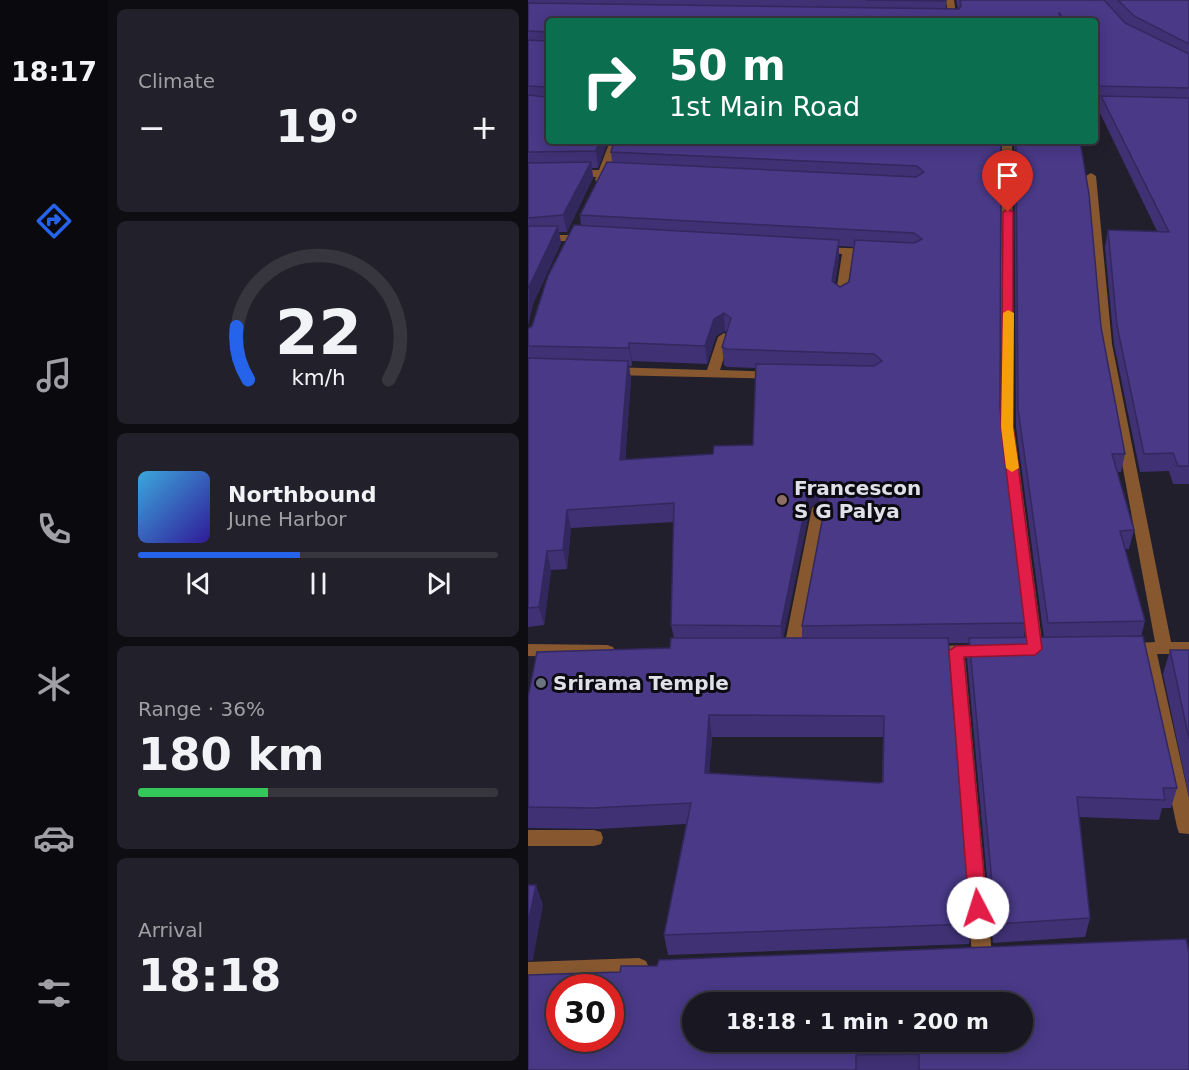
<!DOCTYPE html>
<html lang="en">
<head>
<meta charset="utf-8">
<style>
	:root { --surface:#191721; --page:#22202a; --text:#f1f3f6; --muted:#9f9fa5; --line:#37363f; --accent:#2563eb }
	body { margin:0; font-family:"DejaVu Sans",sans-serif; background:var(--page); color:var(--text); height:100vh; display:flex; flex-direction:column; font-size:22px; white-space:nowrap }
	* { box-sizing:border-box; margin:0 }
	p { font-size:20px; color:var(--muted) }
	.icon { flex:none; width:33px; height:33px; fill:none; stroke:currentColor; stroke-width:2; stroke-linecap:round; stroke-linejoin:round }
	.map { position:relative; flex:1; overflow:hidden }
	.side { display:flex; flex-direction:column; gap:9px; padding:9px; background:#0e0d12; width:420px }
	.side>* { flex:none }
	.banner { position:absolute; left:18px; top:18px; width:552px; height:126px; border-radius:6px; box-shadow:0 3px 15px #0003,0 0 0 2px var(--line); background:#0b6e4f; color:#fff; overflow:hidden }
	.speed { position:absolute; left:18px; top:974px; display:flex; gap:12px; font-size:30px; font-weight:700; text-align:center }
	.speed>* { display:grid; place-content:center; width:78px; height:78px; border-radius:50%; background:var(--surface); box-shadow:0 3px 15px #0003,0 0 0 2px var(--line); line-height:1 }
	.speed .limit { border:9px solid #d22; background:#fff; color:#111 }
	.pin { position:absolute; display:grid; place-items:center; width:51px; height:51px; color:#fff; margin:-62px -26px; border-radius:50% 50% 50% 0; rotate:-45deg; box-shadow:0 0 6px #0007 }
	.pin .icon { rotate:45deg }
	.me { position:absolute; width:66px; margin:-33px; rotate:355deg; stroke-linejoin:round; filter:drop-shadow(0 0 4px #0008) }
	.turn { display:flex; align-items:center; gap:21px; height:126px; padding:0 24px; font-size:27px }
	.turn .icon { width:78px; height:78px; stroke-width:2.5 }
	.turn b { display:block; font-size:42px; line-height:51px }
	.big { font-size:45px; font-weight:700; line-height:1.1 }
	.side .card { flex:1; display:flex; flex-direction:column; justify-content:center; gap:9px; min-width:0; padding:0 21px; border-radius:9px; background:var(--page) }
	.side .dial { align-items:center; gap:0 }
	.dial svg { height:156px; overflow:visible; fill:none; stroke:var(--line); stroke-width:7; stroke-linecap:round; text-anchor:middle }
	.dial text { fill:var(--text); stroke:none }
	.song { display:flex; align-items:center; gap:18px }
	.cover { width:72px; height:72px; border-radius:9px; background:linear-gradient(135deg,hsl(200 70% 55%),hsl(250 70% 35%)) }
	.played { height:6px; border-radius:3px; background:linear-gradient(90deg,var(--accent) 45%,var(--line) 45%) }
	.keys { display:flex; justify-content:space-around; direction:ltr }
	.heat { display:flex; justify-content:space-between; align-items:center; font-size:33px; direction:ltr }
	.charge { height:9px; border-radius:4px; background:linear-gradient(90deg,#34c759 36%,var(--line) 0) }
	.trip { position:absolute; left:154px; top:992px; width:351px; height:60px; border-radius:30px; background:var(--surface); box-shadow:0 3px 15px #0003,0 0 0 2px var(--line); font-weight:700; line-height:60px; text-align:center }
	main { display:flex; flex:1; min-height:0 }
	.dock { display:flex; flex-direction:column; width:108px; justify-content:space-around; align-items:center; background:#0a090d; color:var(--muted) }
	.dock .icon { width:42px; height:42px }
	.dock .selected { color:var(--accent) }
	.dock b { font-size:27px; color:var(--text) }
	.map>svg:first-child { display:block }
</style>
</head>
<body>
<main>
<nav class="dock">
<b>18:17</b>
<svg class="icon selected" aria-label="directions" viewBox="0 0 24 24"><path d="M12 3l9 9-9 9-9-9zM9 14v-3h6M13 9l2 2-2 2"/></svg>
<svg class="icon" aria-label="music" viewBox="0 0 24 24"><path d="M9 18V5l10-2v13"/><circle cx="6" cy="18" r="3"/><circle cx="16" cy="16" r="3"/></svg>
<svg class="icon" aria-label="phone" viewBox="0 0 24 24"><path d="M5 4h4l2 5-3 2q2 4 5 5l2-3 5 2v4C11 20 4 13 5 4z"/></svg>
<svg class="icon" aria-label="climate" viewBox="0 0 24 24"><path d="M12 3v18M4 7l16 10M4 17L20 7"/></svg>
<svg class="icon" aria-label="car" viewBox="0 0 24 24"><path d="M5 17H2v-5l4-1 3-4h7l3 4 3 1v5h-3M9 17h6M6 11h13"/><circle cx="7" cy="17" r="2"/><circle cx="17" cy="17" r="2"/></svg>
<svg class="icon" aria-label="filters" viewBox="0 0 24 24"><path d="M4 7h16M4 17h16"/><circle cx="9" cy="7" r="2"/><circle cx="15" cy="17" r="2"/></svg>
</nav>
<section class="side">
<div class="card"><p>Climate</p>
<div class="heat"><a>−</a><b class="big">19°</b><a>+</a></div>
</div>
<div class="card dial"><svg viewBox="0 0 100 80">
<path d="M14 69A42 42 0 1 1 86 69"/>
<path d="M14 69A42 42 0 0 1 8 42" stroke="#2563eb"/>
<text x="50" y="56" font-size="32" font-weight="700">22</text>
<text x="50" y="72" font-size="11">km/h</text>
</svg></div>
<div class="card">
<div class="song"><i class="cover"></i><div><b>Northbound</b><p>June Harbor</p></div></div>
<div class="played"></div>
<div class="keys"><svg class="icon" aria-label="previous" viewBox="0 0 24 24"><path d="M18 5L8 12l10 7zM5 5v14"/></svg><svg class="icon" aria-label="pause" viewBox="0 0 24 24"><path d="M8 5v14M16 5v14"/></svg><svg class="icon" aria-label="next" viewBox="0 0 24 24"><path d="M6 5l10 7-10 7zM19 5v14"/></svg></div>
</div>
<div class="card"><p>Range · 36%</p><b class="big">180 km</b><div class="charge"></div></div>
<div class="card"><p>Arrival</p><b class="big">18:18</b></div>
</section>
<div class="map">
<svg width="661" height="1070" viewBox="0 0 661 1070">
	<rect width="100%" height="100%" fill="#211f2c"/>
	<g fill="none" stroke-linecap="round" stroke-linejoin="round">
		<!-- minor -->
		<path fill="#875830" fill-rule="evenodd" d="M418,0H426L429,21H421Z
			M82,141H92L81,171L97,172V176L78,177L76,182L72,183L67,180L68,177L41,175L40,173L45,170H71Z
			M474,141H484L486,427L515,649L513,653H501L499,649L472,427Z
			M563,173L568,176L584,344L643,642H661V654H629L661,798V834L651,833L649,827L612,654L592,652L590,648L592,644L627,642L572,344L558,176Z
			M0,235H60L66,238L60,241H0Z
			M291,247L345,249L351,252L345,255H325L317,302L313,303L307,299L314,254L287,252L285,250Z
			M196,333L202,337L192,370L247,372L253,376L252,379L82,375L76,371L82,367L179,370L190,337Z
			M291,503L298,508L271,653L269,657H257L255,653L284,508Z
			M0,644L79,645L85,647L87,651L85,655L79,657L0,656Z
			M460,645L466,647L468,651L466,655L437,658L464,955L461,962L454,965L447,962L444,955L420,658L394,656L392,652L394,648L400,646Z
			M0,830H66L73,832L75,838L73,844L66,846H0Z
			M111,958L118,961L121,968L118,975L111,978L0,982V962Z"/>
	</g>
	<!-- wall -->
	<path fill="#3f3174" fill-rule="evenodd" d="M0,0H418V9H430L428,0H661V484H645L641,471L612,472L586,344L577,247L580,230L629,231L571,111L572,101H567V21H21L80,141L70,168H64L65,178L39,232H31L33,243L5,304L0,325Z
		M473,141L472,409L498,623L496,638H516L488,427L486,141H552L573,327L597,454L593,472H589L606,530L601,549H597L617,621L613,637L649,788L643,808H634L631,820L551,817L562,918L557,937L465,943L439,659L441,643H420L443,924L441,944L140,955L136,935L158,824L71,829L0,828V697L142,648L146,638L143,625L146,522L43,528L39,569L23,570L16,625L0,627V329L4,326L53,226L52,215L84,162L83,152ZM311,246L326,247L321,282L312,287L307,284L311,257ZM197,331L199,332L194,347L196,365L199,367L228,368L225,445L185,454L97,460L103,379L101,366H104V361L179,364L188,336ZM291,501L297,506L274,626V638H255L282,508ZM184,737H355L354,782L351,783L181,773Z
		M642,650H661V797L635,674Z
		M129,966L661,1070H0L92,972Z"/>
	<!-- shaded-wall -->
	<path fill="#33285e" d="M71,141H80L70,168L68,151Z
		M63,162L65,178L39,232L35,215Z
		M30,226L33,243L5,304L0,325L1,286Z
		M311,240V257L305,299L304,281Z
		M196,313L197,331L188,336L179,364L177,346L186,319Z
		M101,343L104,361V366L101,348Z
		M100,361L103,379L96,478L92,460Z
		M290,482L291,501L282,508L254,645L253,626L281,489Z
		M39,510L43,528L39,569L35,550Z
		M19,551L23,570L16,625L11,607Z
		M181,715L184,737L180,793L177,773Z
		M8,885L15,905L5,960L0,961V924Z"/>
	<!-- building -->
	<path fill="#493987" stroke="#33285e" stroke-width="1.5" fill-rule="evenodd" d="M338,0H418V1Z
		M432,0H576L597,23L661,54V88L568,86L567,83V21H536L531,12L533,21H21V141H71L68,151L0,152V95L18,97L20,87L0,86V40L18,41L20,32L0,31V3L431,9L433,6Z
		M590,0H661V44L606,16Z
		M573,96L661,98V466H650L645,453L616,454L589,326L580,230L641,232Z
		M86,141H473L472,409L498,623L274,626L300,490L290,482L281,489L253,626L143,625L146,503L39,510L35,550L19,551L11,607L0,608V358L100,361L92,460L185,454L186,446L225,445L228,364L346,366L354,361L346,354L198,349L194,347L203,318L196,313L186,319L177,346L101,343V348L0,346V329L4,326L20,276L46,225L311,240L304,281L312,287L321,282L327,240L386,243L394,239L386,233L52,215L79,162L388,177L396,172L389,166L83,152Z
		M488,141H552L561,194L573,327L597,454H584L606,530L592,531L617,621L520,623L490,409Z
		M63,162L35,215L0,218V163Z
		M0,226H30L0,289Z
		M615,636L649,788H635L637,800L549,797L562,918L468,924L441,638Z
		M143,638H420L443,924L136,935L163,803L65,808L0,807V697L9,652L142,648ZM181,715L356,716L355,782L351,783L177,773Z
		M642,650H661V739Z
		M0,885H8L0,924Z
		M658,939L661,952V1070H391V1054L328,1055V1070H0V975L92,972L93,966H129L131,960ZM32,987H82V1038H32ZM165,1002H495V1041H165Z"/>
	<!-- route -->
	<path fill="#e11d48" stroke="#92132f" stroke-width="1.5" d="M480,209L485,212V427L514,649L507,655L436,657L459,908L456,914L450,917L443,914L441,908L421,651L428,646L499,644L473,427L475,212Z"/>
	<!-- slow -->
	<path fill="#f59e0b" d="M480,310L486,313L485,427L491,468L484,472L478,468L473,427L475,313Z"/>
	<!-- markers -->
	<circle fill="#8d6e63" stroke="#0b0a10" stroke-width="2" cx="254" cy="500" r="6"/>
	<circle fill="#6b7280" stroke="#0b0a10" stroke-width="2" cx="13" cy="683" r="6"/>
	<g text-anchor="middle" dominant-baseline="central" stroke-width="6" stroke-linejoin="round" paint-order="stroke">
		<!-- poi labels -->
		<g font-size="20" font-weight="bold" fill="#e0e0e9" stroke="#0b0a10" text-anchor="start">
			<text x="266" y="488">Francescon<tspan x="266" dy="23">S G Palya</tspan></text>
			<text x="25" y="683">Srirama Temple</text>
		</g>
	</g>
</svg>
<div class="speed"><div class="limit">30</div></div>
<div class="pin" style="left:480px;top:212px;background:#d93025"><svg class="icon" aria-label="arrive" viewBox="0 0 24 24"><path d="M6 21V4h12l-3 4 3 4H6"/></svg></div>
<svg class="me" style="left:450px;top:908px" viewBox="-20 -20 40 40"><circle r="19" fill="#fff"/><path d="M0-13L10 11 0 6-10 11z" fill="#e11d48"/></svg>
<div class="trip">18:18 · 1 min · 200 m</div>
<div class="banner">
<div class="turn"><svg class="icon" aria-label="right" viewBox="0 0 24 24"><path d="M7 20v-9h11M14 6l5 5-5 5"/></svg><div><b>50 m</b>1st Main Road</div></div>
</div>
</div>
</main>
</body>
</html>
